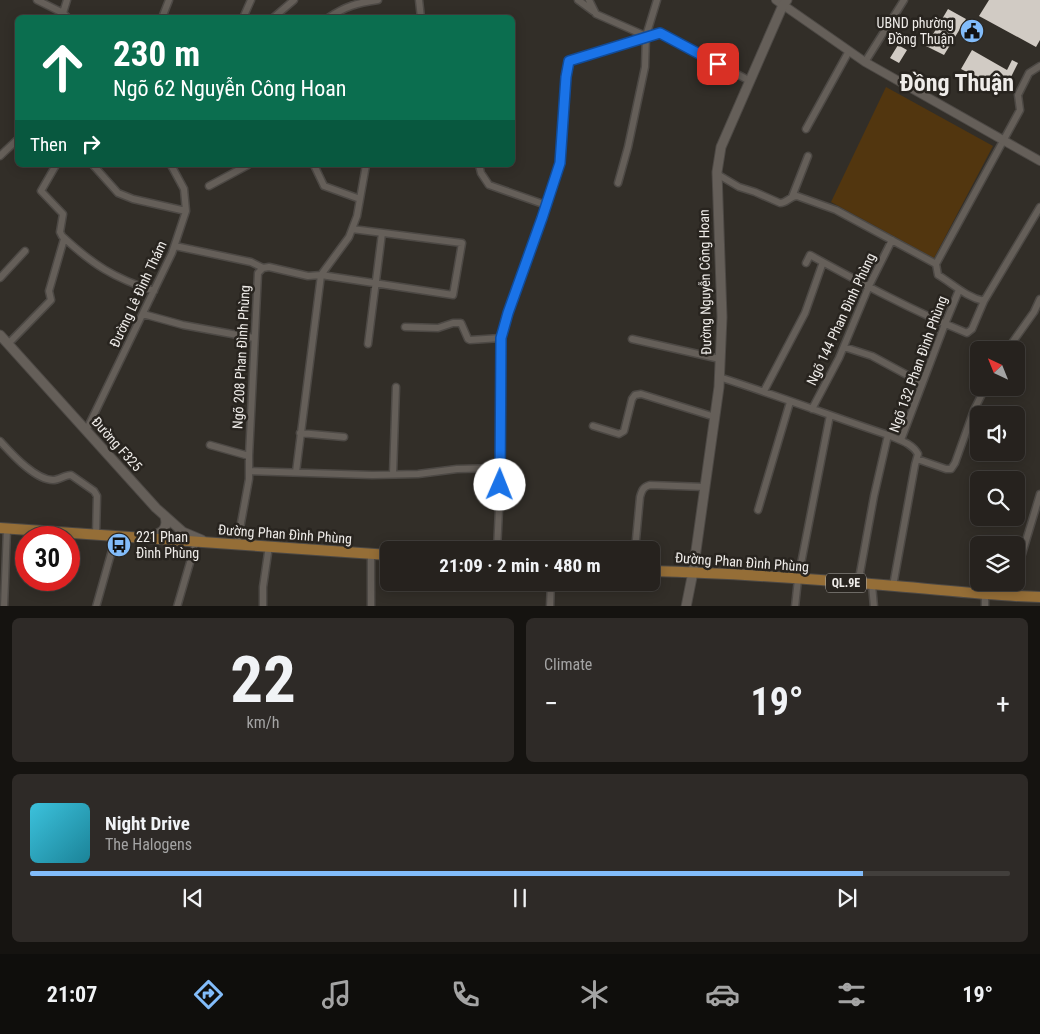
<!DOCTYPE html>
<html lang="en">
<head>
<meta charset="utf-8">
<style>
	:root { --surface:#26221e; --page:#2e2a27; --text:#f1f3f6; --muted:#a4a4a4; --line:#423f3c; --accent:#82bcfa }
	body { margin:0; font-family:"Roboto Condensed",sans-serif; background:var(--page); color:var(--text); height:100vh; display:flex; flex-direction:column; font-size:19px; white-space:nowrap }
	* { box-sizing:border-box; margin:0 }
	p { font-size:16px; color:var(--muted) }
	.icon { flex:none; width:28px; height:28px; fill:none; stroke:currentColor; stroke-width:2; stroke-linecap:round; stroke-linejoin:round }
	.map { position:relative; height:606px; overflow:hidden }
	.details { display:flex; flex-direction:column; gap:12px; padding:12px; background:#151310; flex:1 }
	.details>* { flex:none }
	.top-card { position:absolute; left:15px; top:15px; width:500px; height:152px; border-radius:8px; box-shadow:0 2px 12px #0003,0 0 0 1px var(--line); background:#0b6e4f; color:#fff; overflow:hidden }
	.needle { width:32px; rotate:317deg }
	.controls { position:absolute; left:970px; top:341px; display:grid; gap:10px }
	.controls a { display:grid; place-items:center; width:55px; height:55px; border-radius:8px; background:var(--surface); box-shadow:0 2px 12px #0003,0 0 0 1px var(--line); font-size:25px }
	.speed { position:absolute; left:15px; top:526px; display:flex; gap:10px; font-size:25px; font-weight:700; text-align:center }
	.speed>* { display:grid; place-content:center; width:65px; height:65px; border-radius:50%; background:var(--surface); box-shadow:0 2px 12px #0003,0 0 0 1px var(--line); line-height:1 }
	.speed .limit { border:8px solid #d22; background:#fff; color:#111 }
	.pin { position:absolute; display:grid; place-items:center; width:42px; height:42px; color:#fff; margin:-21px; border-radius:10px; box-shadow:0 2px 8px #0006 }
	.me { position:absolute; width:55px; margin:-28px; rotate:1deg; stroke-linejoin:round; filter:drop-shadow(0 0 4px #0008) }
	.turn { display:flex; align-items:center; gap:18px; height:105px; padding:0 15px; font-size:22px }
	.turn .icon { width:65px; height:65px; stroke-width:2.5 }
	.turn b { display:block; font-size:35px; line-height:42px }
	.then { display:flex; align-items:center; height:48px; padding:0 15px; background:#0003; gap:10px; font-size:19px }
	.big { font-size:38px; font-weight:700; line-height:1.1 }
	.details .widget { flex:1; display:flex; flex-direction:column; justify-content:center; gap:8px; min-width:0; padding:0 18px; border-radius:8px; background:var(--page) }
	.details .dial { align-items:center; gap:0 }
	.dial b { font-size:65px; line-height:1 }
	.song { display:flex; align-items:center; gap:15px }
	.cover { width:60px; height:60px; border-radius:8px; background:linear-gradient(135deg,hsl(190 70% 55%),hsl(190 70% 35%)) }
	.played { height:5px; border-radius:2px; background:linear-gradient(90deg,var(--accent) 85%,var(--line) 85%) }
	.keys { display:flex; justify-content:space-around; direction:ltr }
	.heat { display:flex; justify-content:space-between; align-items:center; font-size:28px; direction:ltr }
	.details .tiles { flex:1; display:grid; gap:12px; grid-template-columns:1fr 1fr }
	.widget:last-child { grid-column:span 2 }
	.trip { position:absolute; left:380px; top:541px; width:280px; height:50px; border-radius:8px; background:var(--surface); box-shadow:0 2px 12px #0003,0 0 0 1px var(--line); font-weight:700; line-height:50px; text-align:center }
	.menu { display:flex; height:80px; justify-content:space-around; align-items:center; background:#0f0e0c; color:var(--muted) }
	.menu .icon { width:35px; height:35px }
	.menu .selected { color:var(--accent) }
	.menu b { font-size:22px; color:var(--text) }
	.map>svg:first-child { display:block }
</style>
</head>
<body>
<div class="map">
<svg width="1040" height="607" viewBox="0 0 1040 607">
	<rect width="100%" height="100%" fill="#322e28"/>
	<!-- green -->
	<path fill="#52360f" d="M886,87L993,146L934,258L831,202Z"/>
	<!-- building -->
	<path fill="#d1cbc4" d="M989,0H1040V40L1036,47L979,16Z
		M948,9L966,19L944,55L926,46Z
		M898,45L907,50L899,63L890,58Z
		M972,50L1007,70L1012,60L1018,63L1004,91L961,69Z"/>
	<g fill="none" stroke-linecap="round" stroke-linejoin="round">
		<!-- minor casing -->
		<g stroke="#4d4945" stroke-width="9">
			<path id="minor" d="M37,0L63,13
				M67,0L63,13L68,18
				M419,0L421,18
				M578,0L593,11
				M589,0L596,14L646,36
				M162,18L169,0
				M243,18L251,0
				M273,18L294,0
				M328,18C346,6 357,3 378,0
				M865,62L904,0
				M1040,66L1029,73L1018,95L1020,110L936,264L938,275C953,284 966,297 984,301L1040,207
				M806,129L849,51
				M0,156L18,139
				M56,165L41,191L63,214L60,232L62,236C93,265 114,278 154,291
				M93,165L118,193L133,199L186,211
				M314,165L324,186L360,199
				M479,165L481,173L489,185L546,205L508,313L501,338V468L497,550
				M717,174L739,187L755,192L780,203C787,203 790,196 797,196L836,210L936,264
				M618,183L628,147L645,67L646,36L657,0
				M209,186L248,165
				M792,197L808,156
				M546,205L560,163L566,77L569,61L660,33L750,81
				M175,246L251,262L263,268
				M806,263L810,255C861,283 913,311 967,333L972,329L984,301
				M0,278L25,251
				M143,314L183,325L254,338
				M405,327L438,328L453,323H461L468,339L470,340L501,338
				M632,339L720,359
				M8,344L51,300L49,291L64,239
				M368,344L382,233
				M844,347L872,356L922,383
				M1007,350L1034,312L1040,299
				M719,377C776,395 831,416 888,435C899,440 912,443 918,454L915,465L893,586
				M764,391L805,313L823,262
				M812,409L839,358L869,286L892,240
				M593,426L619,434L624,431L632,399L635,395L641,394L715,417
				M86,431L172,253L186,211L184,189L171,165
				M300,433L344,437
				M901,440L945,324L959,290
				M0,441C12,454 35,480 53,480C59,480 65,475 71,475L94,491L97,496L96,535
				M210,445L249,456
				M917,459L946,469H951L955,463L974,410L985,388
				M250,471L372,475L418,474L457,469L501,468
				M296,472L321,275L453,295L462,243L352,229
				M393,474L396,387
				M758,510L790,402
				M237,545L249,479V456L258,273L263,268L269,267L308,276L321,275L349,237L357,216L366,165
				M635,550L640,497C642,490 643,487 650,485L705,487
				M371,554V607
				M1016,574L1040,494
				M858,584L874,496L888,435
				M872,585L874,607
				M1013,596L1015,582
				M4,607L7,529
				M96,607L116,536
				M177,607L196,542
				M263,607V587L269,546
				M550,607L551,582
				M795,607L798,579L830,415
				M985,607V594"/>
		</g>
		<!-- tertiary casing -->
		<g stroke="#4d4945" stroke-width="10">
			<path id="tertiary" d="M776,0L865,62L1040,161"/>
		</g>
		<!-- secondary casing -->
		<g stroke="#4d4945" stroke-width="11">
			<path id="secondary" d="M0,335L156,508L183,532L202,540
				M148,537C160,534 169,530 165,517
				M686,607L693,572L719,387L722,317L717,172L721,147L783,5L787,0"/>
		</g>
		<!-- primary casing -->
		<g stroke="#4d4945" stroke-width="12">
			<path id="primary" d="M0,528L389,555
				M651,571C733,573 814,579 895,586C944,590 992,596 1040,597"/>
		</g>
		<!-- minor -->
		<use href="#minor" stroke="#655f59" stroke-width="6"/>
		<!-- tertiary -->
		<use href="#tertiary" stroke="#655f59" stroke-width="8"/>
		<!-- secondary -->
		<use href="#secondary" stroke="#655f59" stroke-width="9"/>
		<!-- primary -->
		<use href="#primary" stroke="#956e37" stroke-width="10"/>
	</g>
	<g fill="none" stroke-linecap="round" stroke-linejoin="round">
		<!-- route casing -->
		<g stroke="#114b97" stroke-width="12">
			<path id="route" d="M500,485L501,338L508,313L542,218L560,163L566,77L569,61L660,33L718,64"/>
		</g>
		<!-- route -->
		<use href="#route" stroke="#1a73e8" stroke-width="9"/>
	</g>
	<!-- icons -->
	<defs>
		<g id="civic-disc" transform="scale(1.25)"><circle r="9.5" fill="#82bcfa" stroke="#28241f"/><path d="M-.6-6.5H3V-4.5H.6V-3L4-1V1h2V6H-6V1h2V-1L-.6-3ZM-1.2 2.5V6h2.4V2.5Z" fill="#111"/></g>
		<g id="bus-disc" transform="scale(1.25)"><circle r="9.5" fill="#82bcfa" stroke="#28241f"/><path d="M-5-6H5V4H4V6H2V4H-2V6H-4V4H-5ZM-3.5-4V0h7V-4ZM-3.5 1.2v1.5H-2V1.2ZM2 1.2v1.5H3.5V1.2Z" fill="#111"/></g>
	</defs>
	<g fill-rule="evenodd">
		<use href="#civic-disc" x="972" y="31"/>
		<use href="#bus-disc" x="119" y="545"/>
	</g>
	<g text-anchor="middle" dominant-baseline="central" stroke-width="5" stroke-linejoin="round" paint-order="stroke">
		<!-- shield labels -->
		<rect fill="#28241f" stroke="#b3b0ac" stroke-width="1" x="826" y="573.5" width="40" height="19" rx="4"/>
		<g font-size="12" font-weight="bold" fill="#efece9">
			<text x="846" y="583">QL.9E</text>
		</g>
		<!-- poi labels -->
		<g font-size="14" fill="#efece9" stroke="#28241f" text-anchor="end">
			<text x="954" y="23">UBND phường<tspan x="954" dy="16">Đồng Thuận</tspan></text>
			<text x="136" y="537" text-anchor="start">221 Phan<tspan x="136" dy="16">Đình Phùng</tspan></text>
		</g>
		<!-- street labels -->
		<g font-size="14" fill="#efece9" stroke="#28241f">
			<text transform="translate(705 282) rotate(-91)">Đường Nguyễn Công Hoan</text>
			<text transform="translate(138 294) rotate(-65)">Đường Lê Đình Thám</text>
			<text transform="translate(841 319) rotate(-65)">Ngõ 144 Phan Đình Phùng</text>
			<text transform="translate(241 357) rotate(-87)">Ngõ 208 Phan Đình Phùng</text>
			<text transform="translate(918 364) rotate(-70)">Ngõ 132 Phan Đình Phùng</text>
			<text transform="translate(117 444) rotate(48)">Đường F325</text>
			<text transform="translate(285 534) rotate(4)">Đường Phan Đình Phùng</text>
			<text transform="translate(742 562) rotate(4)">Đường Phan Đình Phùng</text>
		</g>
		<!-- town labels -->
		<g font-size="24" font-weight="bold" fill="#efece9" stroke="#28241f">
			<text x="957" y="83">Đồng Thuận</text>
		</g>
	</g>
</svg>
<div class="controls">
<a><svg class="needle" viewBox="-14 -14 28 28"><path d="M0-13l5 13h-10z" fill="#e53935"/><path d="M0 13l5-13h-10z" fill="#a4a4a4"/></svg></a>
<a><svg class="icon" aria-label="sound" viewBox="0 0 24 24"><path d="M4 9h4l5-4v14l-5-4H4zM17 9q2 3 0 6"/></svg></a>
<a><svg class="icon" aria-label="search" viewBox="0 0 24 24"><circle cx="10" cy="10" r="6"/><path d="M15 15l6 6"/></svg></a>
<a><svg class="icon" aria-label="layers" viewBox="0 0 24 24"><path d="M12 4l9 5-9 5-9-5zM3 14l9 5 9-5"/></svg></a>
</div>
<div class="speed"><div class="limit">30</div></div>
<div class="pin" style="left:718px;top:64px;background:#d93025"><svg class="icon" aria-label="arrive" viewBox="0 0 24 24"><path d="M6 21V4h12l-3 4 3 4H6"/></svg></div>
<svg class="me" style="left:500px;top:485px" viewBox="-20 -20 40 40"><circle r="19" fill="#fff"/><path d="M0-13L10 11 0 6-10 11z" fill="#1a73e8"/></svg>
<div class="trip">21:09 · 2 min · 480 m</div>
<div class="top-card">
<div class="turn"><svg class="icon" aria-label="ahead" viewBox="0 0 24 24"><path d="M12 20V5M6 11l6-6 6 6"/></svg><div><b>230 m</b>Ngõ 62 Nguyễn Công Hoan</div></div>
<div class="then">Then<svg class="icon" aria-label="right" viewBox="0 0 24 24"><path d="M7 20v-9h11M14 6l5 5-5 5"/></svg></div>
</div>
</div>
<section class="details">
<div class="tiles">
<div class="widget dial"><b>22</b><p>km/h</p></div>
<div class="widget"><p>Climate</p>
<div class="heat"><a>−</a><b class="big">19°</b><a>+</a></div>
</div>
<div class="widget">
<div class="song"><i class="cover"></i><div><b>Night Drive</b><p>The Halogens</p></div></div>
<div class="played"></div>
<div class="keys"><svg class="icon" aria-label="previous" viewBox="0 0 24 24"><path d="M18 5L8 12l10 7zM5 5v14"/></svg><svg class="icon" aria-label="pause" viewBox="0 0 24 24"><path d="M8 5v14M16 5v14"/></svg><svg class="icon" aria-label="next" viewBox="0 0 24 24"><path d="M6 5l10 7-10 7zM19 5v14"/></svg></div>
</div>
</div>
</section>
<nav class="menu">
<b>21:07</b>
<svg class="icon selected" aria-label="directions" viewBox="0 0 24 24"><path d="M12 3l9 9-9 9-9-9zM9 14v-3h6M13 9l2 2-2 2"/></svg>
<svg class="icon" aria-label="music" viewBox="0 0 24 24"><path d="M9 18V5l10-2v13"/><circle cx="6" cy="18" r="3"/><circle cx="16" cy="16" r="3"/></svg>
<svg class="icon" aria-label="phone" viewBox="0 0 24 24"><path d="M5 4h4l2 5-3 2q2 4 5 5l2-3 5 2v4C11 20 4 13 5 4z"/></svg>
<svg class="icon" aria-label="climate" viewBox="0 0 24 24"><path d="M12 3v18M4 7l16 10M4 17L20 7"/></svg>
<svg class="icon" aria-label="car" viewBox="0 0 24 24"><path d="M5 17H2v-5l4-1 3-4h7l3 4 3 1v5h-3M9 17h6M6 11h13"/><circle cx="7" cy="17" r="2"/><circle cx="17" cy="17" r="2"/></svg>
<svg class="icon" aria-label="filters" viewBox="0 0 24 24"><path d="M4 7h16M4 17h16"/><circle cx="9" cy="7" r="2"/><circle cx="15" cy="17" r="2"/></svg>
<b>19°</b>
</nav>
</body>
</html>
